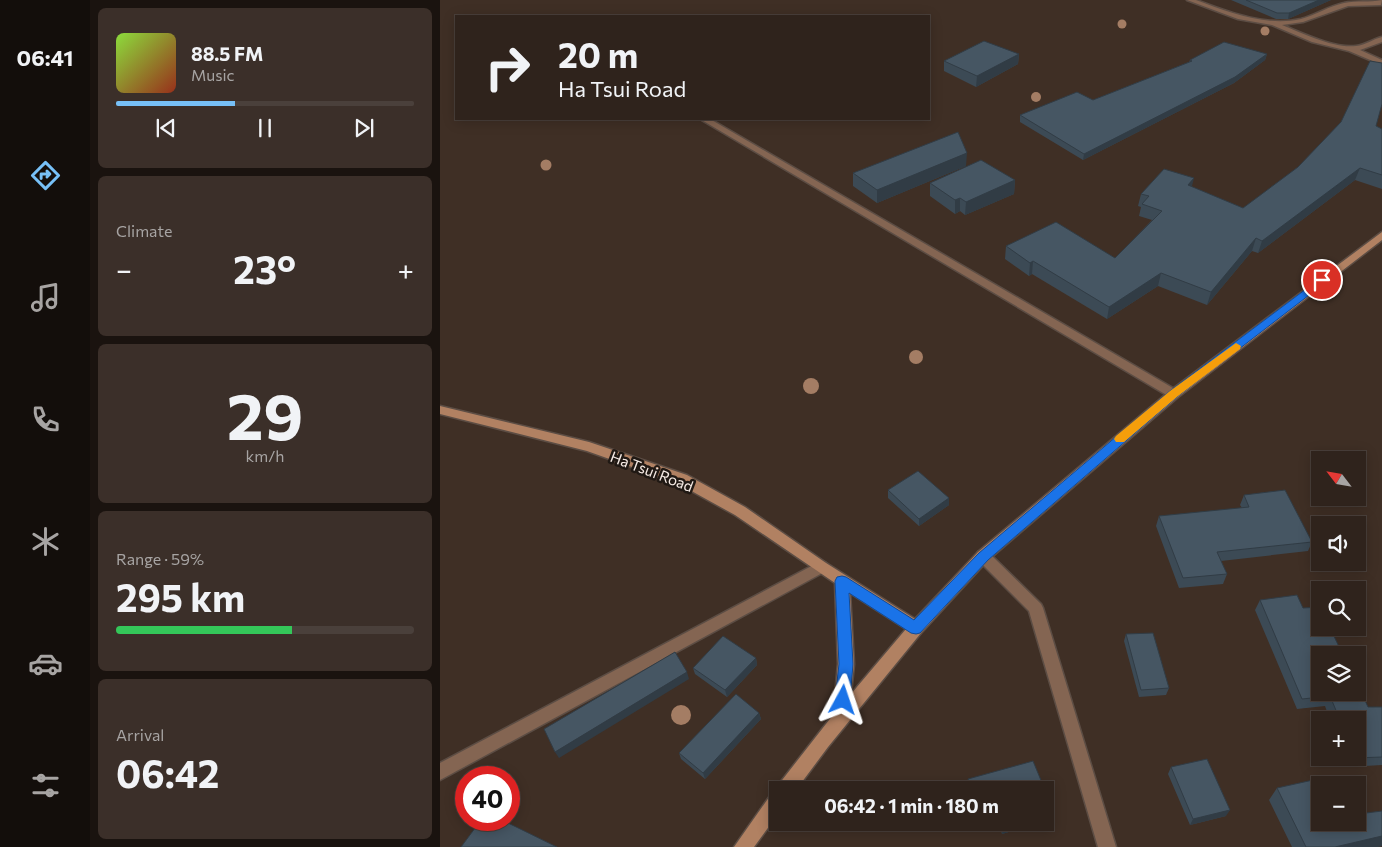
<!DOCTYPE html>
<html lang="en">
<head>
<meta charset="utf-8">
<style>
	:root { --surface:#2f231c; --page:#3b2f29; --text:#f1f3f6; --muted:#a7a4a3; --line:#4a403b; --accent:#77c0f7 }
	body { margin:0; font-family:Commissioner,sans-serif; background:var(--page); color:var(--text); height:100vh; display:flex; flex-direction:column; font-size:19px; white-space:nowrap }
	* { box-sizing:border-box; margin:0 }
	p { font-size:16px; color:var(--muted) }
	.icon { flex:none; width:28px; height:28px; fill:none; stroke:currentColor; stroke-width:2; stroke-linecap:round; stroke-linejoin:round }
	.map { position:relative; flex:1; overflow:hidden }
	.drawer { display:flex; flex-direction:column; gap:8px; padding:8px; background:#1a130f; width:350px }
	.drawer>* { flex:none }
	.banner { position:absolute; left:15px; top:15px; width:475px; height:105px; border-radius:0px; box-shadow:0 2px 12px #0003,0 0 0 1px var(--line); background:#2f231c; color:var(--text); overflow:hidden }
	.needle { width:32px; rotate:301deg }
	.controls { position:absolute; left:871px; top:451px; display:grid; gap:10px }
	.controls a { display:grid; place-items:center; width:55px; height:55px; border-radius:0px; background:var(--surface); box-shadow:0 2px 12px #0003,0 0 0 1px var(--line); font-size:25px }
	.speed { position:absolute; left:15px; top:766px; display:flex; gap:10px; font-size:25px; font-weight:700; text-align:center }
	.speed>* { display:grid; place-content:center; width:65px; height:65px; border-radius:50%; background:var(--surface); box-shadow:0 2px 12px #0003,0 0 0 1px var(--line); line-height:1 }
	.speed .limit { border:8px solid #d22; background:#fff; color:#111 }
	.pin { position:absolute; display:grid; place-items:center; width:42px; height:42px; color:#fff; margin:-21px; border:2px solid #fff; border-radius:50%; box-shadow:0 1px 5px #0007 }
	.me { position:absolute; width:55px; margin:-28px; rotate:5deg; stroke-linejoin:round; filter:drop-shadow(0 0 4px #0008) }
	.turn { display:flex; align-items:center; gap:18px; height:105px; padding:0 20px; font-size:22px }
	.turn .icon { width:65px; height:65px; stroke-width:2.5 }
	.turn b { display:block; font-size:35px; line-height:42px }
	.big { font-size:38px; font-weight:700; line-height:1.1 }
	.drawer .tile { flex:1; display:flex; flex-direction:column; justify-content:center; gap:8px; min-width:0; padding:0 18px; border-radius:8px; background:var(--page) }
	.drawer .dial { align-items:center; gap:0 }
	.dial b { font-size:65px; line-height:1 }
	.song { display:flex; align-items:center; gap:15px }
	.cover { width:60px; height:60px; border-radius:8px; background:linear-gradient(135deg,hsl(90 70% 55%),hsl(10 70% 35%)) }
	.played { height:5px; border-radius:2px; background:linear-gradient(90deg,var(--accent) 40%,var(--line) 40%) }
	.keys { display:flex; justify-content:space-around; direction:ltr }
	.heat { display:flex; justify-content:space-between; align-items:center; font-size:28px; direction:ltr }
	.charge { height:8px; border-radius:4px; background:linear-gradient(90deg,#34c759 59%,var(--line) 0) }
	.trip { position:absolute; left:329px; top:781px; width:285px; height:50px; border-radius:0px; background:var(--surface); box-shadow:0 2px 12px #0003,0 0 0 1px var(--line); font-weight:700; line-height:50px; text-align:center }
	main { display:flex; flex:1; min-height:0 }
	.tabs { display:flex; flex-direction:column; width:90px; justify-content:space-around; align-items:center; background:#130e0b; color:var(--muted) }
	.tabs .icon { width:35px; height:35px }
	.tabs .current { color:var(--accent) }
	.tabs b { font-size:22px; color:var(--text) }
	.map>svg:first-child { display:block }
</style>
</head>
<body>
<main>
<nav class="tabs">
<b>06:41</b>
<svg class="icon current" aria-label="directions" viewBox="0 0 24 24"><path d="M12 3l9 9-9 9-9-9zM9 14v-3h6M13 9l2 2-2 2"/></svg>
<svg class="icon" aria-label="music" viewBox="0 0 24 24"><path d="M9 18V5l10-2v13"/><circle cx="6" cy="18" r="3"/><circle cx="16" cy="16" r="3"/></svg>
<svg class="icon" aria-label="phone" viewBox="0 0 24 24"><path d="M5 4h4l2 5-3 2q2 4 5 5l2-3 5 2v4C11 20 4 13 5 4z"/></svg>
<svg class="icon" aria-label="climate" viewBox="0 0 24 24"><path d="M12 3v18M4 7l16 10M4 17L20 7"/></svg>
<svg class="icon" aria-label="car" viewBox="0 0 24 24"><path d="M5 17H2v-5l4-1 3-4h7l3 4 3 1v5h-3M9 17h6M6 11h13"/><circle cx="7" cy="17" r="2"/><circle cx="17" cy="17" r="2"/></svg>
<svg class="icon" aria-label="filters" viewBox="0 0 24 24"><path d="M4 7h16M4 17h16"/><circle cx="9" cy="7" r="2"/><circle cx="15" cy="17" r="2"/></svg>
</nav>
<section class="drawer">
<div class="tile">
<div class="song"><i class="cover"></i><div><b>88.5 FM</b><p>Music</p></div></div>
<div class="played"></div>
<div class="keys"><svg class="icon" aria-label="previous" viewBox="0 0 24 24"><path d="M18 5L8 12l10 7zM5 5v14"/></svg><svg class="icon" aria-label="pause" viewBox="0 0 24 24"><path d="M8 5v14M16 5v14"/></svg><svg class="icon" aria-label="next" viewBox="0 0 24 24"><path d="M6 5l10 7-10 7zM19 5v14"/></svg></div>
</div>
<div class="tile"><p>Climate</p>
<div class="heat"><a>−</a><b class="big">23°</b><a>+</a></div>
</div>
<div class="tile dial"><b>29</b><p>km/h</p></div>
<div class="tile"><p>Range · 59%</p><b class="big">295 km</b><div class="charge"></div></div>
<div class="tile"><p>Arrival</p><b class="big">06:42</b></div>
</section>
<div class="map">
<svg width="942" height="847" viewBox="0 0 942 847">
	<rect width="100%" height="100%" fill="#3f2f25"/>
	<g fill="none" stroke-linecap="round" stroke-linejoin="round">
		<!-- street casing -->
		<g stroke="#5c4d44" stroke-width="3">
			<path id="street" d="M747,0H756C788,12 826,27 861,19C876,15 889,6 904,3C917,0 929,3 942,0L941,5L908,6L863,22L842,25C862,33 895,49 916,46C926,45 933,39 942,37V42L920,50L942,60V65L909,51L872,42L832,25L798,19Z
				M260,119H270L738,391L740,394L734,398L730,397Z
				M543,550L548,552L601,604L603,608L676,847H658L589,611L538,560L536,556L538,552Z
				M381,561L386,563L388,567L386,571L0,780V763Z"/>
		</g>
		<!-- secondary casing -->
		<g stroke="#5c4d44" stroke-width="3">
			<path id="secondary" d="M942,232V240L738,397L548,560L481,633L388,747L356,790H338V814L314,847H294L332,793L337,791L339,784L393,715L398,664L395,583L295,515L237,483L147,451L0,414V406L149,442L247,475L305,507L386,563L475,619L538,552L730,391ZM410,593L466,629L411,694L414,664Z"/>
		</g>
		<!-- street -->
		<use href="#street" fill="#846552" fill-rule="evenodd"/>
		<!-- secondary -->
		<use href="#secondary" fill="#b18162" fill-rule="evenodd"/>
	</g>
	<!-- trees -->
	<g fill="#a47d64">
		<circle cx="682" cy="24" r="4.5"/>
		<circle cx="825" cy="31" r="4.5"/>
		<circle cx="596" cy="97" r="5"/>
		<circle cx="106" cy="165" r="5.5"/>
		<circle cx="476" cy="357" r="7"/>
		<circle cx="371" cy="386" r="8"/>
		<circle cx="241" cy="715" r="10"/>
	</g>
	<!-- wall -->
	<path fill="#3c4a55" d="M791,0H891L848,19H836Z
		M579,54L578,64L536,87L504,71V61Z
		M827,54L825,60L794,83L643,160L580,122V115L653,100L749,62L750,60Z
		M936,126L942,129V189L915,180L818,253L812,251L767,305L718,286L667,319L592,274L589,276L565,259L566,246L675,258L712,220L699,216L701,207L698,206L701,194L752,187L803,208Z
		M526,166L437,203L413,186V173Z
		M575,180L574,194L525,215L520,211L515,214L490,196V183Z
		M448,490L509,505L479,526L448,498Z
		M804,495L872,542L868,551L781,561L787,574L783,584L739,588L716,526L719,516L802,508L800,505Z
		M820,600L863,608L928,707H942V765L908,767L904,758H918V720H890L885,706L857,709L815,610Z
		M686,634L729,688L726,695L699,697L684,641Z
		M316,658L317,665L287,697L255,674L253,668Z
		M319,713L321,719L265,779L241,759L239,753Z
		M731,767L786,816L750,825L728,774Z
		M528,779L605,790H529L527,785Z
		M880,785L942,846L936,847H852L829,800L837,788Z
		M558,822H594L593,825L562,834Z"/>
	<!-- shaded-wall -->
	<path fill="#313c45" d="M879,0H891L848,19L849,13Z
		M579,54L578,64L536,87L537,76Z
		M827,54L825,60L794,83L643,160L644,154Z
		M527,153L526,166L437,203V190Z
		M920,168L915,180L818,253L822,241Z
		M754,178L751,190L748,185Z
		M575,180L574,194L525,215L526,202Z
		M520,198V211L515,214V200Z
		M816,238L812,251L767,305L771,292Z
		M593,261L592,274L589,276L590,263Z
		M721,273L718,286L667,319L669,307Z
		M509,498V505L479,526V519Z
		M316,658L317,665L287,697L285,690Z
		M247,672L249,679L119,758L115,752Z
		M319,713L321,719L265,779L263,773Z
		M790,810L786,816L750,825L753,819Z
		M582,822H594L593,825L562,834L563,828Z
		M942,836V846L936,847H895Z"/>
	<!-- building -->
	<path fill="#465663" stroke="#313c45" d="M806,0H879L849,13H837Z
		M544,41L579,54L537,76L504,61Z
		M784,42L827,54L795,77L644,154L580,115L637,92L653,100L752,61L750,60Z
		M930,61L942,63V104L936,126L942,129V175L920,168L822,241L816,238L771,292L721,273L669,307L593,261L590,263L566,246L616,222L675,258L722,211L702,204L709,196L701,194L724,169L754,178L748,185L803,208L858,167L901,122Z
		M518,132L527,153L437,190L413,173Z
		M541,160L575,180L526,202L520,198L515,200L490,183Z
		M478,471L509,498L479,519L448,490Z
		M845,490L872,542L777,552L787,574L743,578L719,516L809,507L804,495Z
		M857,595L863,608L880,607V628H890L903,655H880V692H918V685L928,707H942V757L914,758H918V720H900L890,696L862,699L820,600Z
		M713,633L729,688L701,690L686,634Z
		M283,636L316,658L285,690L253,668Z
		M235,652L247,672L115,752L104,729Z
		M296,694L319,713L263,773L239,753Z
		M767,759L790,810L753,819L731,767Z
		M593,761L605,790H532L528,779Z
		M891,776L895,785H880V822H918V814L942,811V836L895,847H866L837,788Z
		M41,820H62L117,847H21Z
		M561,822H582L563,828Z"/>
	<!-- route -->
	<path fill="#1a73e8" stroke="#114b97" d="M882,277L886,278V282L738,396L548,560L480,633L476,634L471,633L409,593L413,664L410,700L408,705L403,707L398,705L395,700L399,664L395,581L397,577L402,576L406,577L474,620L539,553L730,391Z"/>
	<!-- slow -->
	<path fill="#f59e0b" d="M796,343L801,346L800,349L738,396L684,442H676L674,439L676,436L730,391Z"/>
	<g text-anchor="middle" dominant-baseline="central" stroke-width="5" stroke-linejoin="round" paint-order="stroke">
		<!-- street labels -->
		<g font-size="15" fill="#f6ebe5" stroke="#201914">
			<text transform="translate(212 471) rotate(21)">Ha Tsui Road</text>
		</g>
	</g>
</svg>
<div class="controls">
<a><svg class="needle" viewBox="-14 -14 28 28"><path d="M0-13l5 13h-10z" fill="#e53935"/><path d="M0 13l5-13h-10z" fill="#a7a4a3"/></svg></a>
<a><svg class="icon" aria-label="sound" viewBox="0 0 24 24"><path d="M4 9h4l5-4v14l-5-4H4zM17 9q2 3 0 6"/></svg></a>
<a><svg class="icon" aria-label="search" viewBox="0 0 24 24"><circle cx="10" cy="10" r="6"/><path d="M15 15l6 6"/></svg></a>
<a><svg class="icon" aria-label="layers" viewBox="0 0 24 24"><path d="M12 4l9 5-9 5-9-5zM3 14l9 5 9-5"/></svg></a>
<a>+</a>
<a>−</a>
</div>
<div class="speed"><div class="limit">40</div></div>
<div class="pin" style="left:882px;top:280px;background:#d93025"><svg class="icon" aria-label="arrive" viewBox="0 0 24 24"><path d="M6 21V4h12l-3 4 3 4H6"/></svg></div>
<svg class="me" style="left:403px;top:700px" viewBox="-20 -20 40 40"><path d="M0-17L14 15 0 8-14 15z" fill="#1a73e8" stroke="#fff" stroke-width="4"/></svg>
<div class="trip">06:42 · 1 min · 180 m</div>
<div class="banner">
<div class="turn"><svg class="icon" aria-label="right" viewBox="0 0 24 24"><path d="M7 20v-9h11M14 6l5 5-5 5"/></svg><div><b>20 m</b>Ha Tsui Road</div></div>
</div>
</div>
</main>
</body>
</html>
